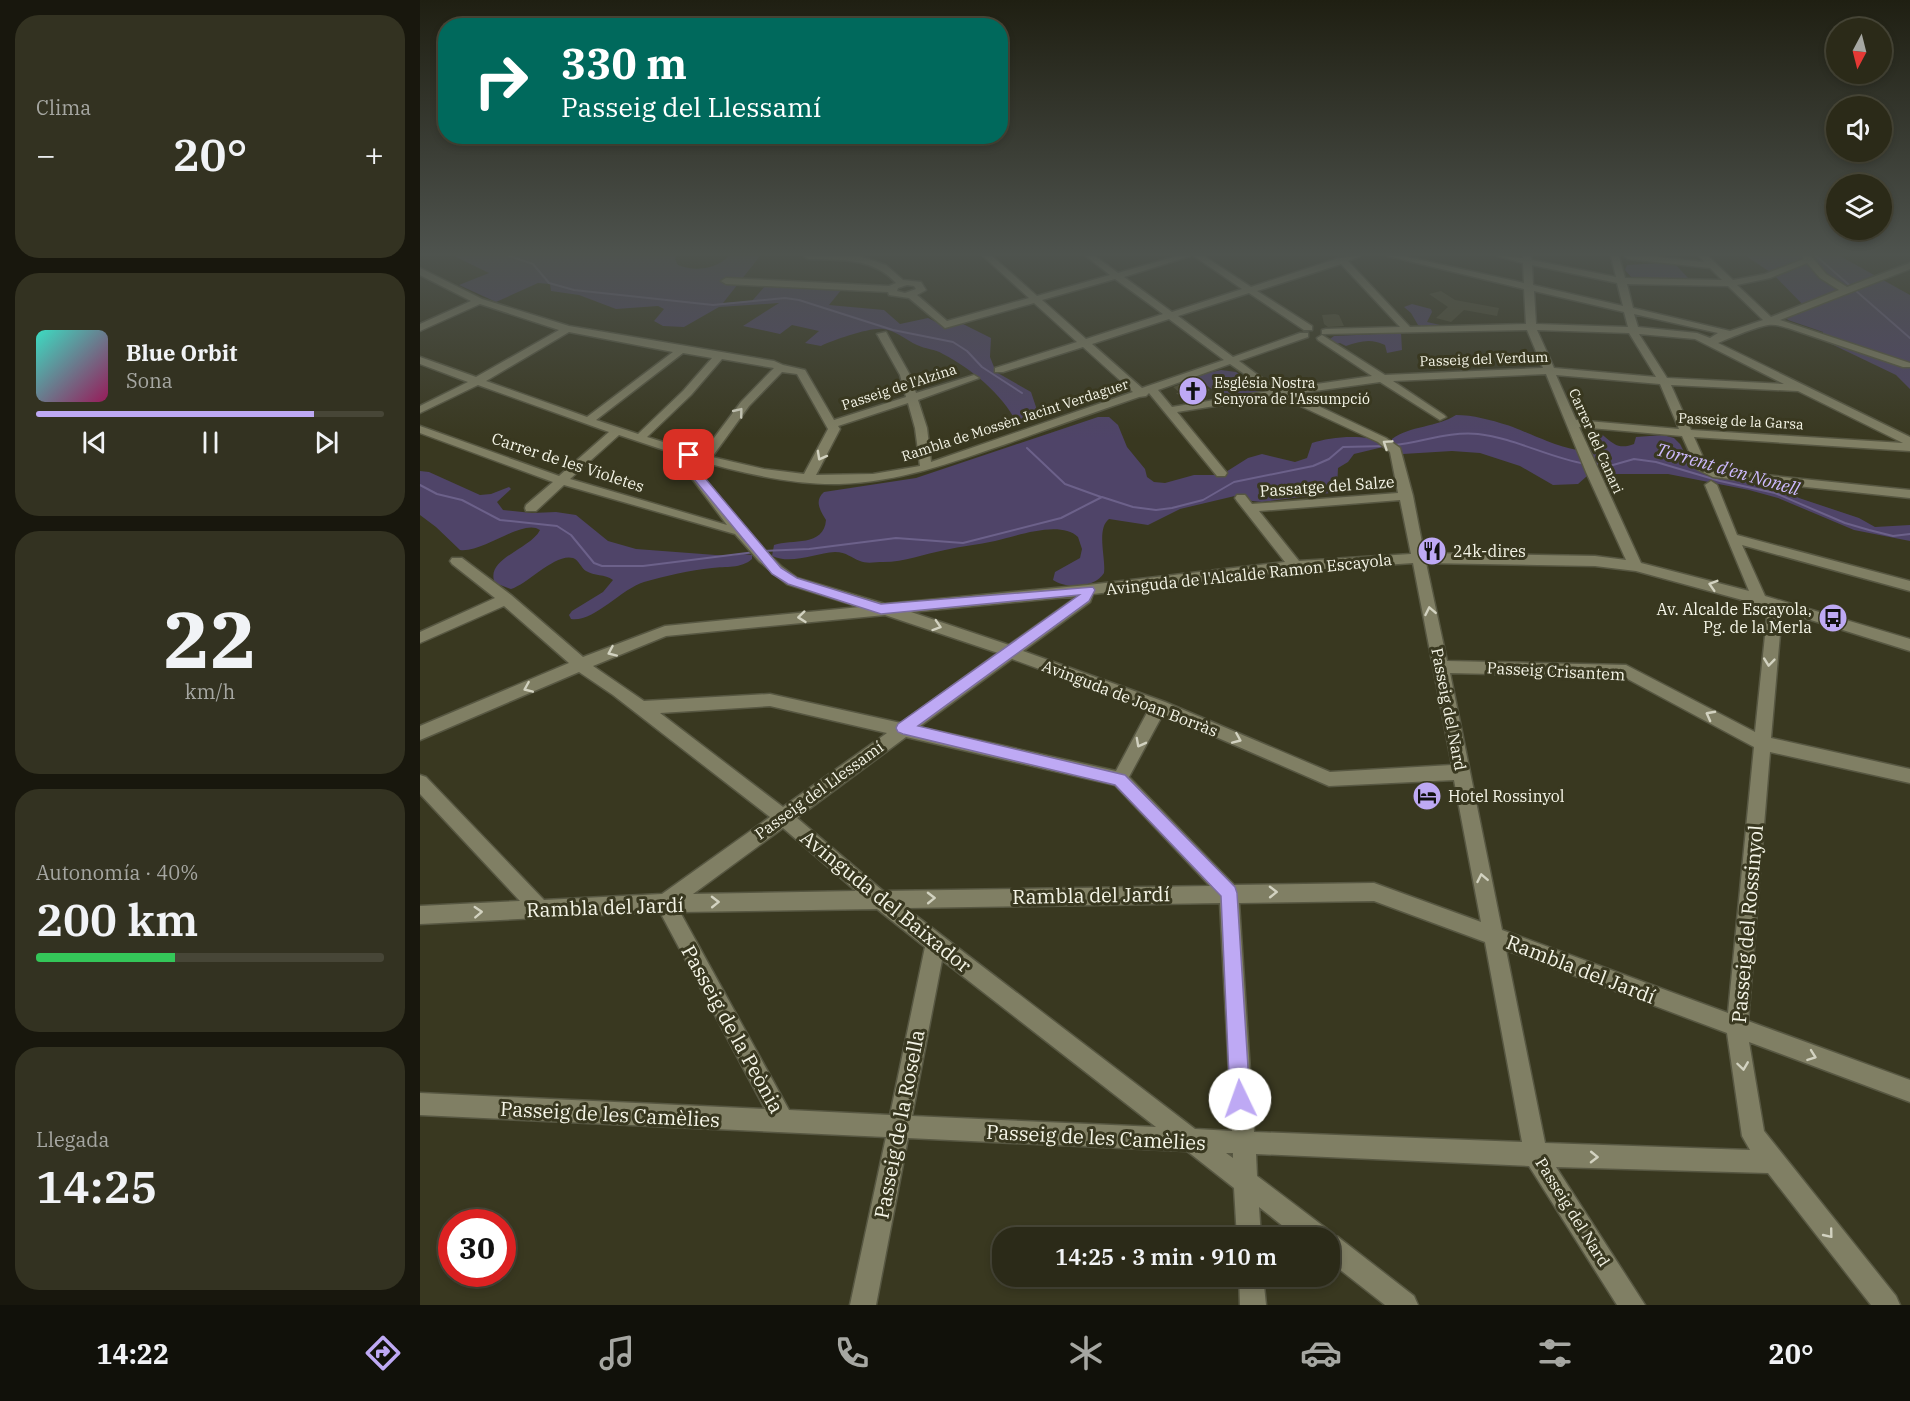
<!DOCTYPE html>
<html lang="es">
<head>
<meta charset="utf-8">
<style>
	:root { --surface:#2b2a18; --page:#333221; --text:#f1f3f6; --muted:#a6a7a2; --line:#474637; --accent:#bea9f4 }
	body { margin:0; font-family:"IBM Plex Serif",serif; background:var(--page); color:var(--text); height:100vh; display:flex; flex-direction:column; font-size:22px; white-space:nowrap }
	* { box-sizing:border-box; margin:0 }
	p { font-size:20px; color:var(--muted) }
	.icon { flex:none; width:33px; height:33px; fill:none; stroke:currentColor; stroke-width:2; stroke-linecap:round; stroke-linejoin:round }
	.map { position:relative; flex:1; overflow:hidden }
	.details { display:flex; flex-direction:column; gap:15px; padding:15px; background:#18170d; width:420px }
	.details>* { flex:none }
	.top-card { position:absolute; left:18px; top:18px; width:570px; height:126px; border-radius:24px; box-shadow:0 3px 9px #0003,0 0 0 2px var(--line); background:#00695c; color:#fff; overflow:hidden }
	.needle { width:39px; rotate:187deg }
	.buttons { position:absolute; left:1406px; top:18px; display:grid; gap:12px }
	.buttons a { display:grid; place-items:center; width:66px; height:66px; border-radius:50%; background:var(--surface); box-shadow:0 3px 9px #0003,0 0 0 2px var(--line); font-size:30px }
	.speed { position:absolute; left:18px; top:1209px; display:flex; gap:12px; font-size:30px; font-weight:700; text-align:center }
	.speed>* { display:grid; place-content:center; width:78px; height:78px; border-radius:50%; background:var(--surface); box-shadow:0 3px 9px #0003,0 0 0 2px var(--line); line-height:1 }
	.speed .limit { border:9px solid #d22; background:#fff; color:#111 }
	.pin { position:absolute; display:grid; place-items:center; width:51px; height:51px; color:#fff; margin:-26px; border-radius:12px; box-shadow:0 3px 9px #0006 }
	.me { position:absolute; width:66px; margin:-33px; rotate:357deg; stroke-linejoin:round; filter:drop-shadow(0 0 4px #0008) }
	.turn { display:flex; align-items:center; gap:21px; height:126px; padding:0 24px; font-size:27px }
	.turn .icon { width:78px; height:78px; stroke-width:2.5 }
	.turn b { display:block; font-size:42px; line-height:51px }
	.big { font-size:45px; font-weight:600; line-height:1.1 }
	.details .tile { flex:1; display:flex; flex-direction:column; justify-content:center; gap:9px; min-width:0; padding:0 21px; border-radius:24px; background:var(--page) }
	.details .dial { align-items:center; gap:0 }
	.dial b { font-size:78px; line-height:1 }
	.song { display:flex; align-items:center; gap:18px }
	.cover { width:72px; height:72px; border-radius:9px; background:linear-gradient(135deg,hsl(170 70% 55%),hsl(330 70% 35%)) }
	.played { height:6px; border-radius:3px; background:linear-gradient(90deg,var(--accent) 80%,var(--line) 80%) }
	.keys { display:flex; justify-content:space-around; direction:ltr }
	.heat { display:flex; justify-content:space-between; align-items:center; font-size:33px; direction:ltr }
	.charge { height:9px; border-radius:4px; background:linear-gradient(90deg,#34c759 40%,var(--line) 0) }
	.trip { position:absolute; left:572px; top:1227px; width:348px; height:60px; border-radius:24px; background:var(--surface); box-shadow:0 3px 9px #0003,0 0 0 2px var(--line); font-weight:600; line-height:60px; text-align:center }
	.dock { display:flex; height:96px; justify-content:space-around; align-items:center; background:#11110a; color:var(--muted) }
	.dock .icon { width:42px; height:42px }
	.dock .active { color:var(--accent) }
	.dock b { font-size:27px; color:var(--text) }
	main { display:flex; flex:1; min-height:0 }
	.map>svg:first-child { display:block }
</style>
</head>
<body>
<main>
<section class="details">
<div class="tile"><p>Clima</p>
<div class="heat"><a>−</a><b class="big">20°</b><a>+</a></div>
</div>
<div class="tile">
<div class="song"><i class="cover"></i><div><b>Blue Orbit</b><p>Sona</p></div></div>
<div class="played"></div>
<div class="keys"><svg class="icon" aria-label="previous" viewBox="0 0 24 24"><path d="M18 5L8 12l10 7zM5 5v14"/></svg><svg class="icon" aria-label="pause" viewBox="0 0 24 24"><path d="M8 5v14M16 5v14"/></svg><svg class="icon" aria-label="next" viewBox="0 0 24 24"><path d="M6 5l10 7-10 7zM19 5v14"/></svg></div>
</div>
<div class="tile dial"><b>22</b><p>km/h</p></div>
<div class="tile"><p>Autonomía · 40%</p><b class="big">200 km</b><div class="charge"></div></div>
<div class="tile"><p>Llegada</p><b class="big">14:25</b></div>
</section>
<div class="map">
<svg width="1490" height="1305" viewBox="0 0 1490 1305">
	<rect width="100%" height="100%" fill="#393820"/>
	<!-- green -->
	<path fill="#4f4468" d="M34,256H256L255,259L258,265C275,272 296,269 309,256H340L303,303L332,301L345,286L422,289L409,305L464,310L480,324L508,318L526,327L543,324L571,338L570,357L576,372L611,392L617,410L612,420L597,423C581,393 553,370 523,354C515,349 505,349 497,345C486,340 475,330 463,329C451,327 413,340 401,346L385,343L399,331L372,325L360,334L323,326L359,303L299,307L264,327L243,326L234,321L244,309L238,306L196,309L159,295L131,291L130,284L118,283L76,302L39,285L69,273Z
		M1326,256H1420L1490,295V389L1476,375L1401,339L1403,332L1368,320L1366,318L1388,310L1353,274Z
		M1241,263L1256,265L1269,279H1213L1205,270L1207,265Z
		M992,304L1011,309L1012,312L1007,322L1020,325L1004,327L998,325L991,313L984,307Z
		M981,333L982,350L967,353L965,345C951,338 940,341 926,346L920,343L916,344L910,339L914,336Z
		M801,370L816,372L846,392L803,398L775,376Z
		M1036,415C1053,415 1071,420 1087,425C1104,430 1155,457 1171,449L1167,435L1169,430C1187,429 1190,454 1214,444L1216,437L1243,435L1254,438L1260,444L1268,460L1288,474L1357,486L1379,498L1439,518L1455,527L1490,525V541L1434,530L1358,498L1329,490L1248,474H1191L1175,469L1158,484L1133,485L1100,466L1060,453L1032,451L983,454L972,444V439C989,426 1018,427 1036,415Z
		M678,417H689L698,425L707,447L725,469L727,477L734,482L745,483L774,475H801L828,458L842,454L875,462L887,458L892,443C911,437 946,433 964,444L963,447L934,454L928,462L918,468L917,489L910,493L842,502L832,501L819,495L760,509L728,525L689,519C676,529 686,558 684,573C675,588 646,589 633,580L635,572L660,558L662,549L658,537C640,520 597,536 575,541C558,545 541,546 525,550C504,554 485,562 463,562C456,562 446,564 440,561C431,558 427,552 415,552C395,553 372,565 352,556L354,545C372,539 404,547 406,520C400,510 394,501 404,492L496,478Z
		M0,471L9,472L60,495L71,494L89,487L91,489L77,502L83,510L112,513L136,512L156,515L188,541L216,549L309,556L323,554L332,555V559C321,569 306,566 292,568C270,570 246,576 224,582C201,589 173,623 151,619L149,615L152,611L183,592L193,580C185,574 174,576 166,571C161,568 159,560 153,558C135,553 108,584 91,589L75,583C64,559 111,549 120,530C103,518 64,553 40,550L16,527L0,515Z"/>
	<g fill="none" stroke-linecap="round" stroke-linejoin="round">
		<!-- stream -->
		<path stroke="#6c618a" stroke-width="2" d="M89,256L113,264L129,283L154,290L293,305L365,298L379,300L473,330L533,342L547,351L562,367L602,393
			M1396,256L1490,338
			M975,445C1002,442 1030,431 1058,434C1095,438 1129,458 1166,464
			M607,448L645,484L681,497
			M1172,464L1193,465L1214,459L1236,462L1300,481L1355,493L1425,523L1449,530L1473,536L1490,534
			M0,485L17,494L42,500L80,520L137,526L151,535L174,563L182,566H223L335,552
			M342,551L389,549L476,538L543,543L641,518L682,497L713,507L736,510L752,508L783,500L814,482L893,466L909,459L923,447L966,446"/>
	</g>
	<!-- building -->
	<path fill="#4e4d34" d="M1021,291L1035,300L1079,308L1077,316L1044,310L1031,322L1016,318L1028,307L1009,294Z
		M915,314L919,315L924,326L908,327L904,324L902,315Z
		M772,380L790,390L786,392L788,394L786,399L766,401L756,393H760L753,387Z"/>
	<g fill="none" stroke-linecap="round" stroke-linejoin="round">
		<!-- minor casing -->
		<g stroke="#575742" stroke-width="3">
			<path id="minor" d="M384,256H439L466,265L483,280L501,282L506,290L497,295L527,321L609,298L563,256H572L617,296L690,275L666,256H675L698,273L757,256H770L704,277L752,312L822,289L774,256H784L831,287L919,258L940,256L928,261L990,327L1106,324L1104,289L968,256H983L1104,283L1103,263L1077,256L1103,258V256H1111L1112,260L1196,277L1191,256H1199L1205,278L1302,280L1290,268L1208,259L1204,256H1229L1284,262L1279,256H1288L1313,280L1345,274L1384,259L1382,256H1391L1406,274L1427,287L1490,263V269L1360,320L1490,363V367H1483L1368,328C1362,326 1354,324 1348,325C1336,327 1307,339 1298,343L1490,437V451L1274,437L1286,464L1296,470L1490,490V498L1293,477L1277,469L1262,436L1159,427L1221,563L1329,591L1285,485L1291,481L1297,485L1317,535L1490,581V591L1322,545L1345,596L1490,639V651L1362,611L1351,738L1490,769V783L1350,752L1328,1021L1490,1080V1102L1329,1042L1344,1131L1476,1296L1480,1305H1451L1348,1173L1136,1167L1225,1305H1197L1109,1166L836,1154L837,1176L907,1229L908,1234L918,1237L994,1296L998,1305H965L909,1261V1238H878L839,1207L841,1238H817L814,1188L767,1151L488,1138L456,1305H430L466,1137L0,1115V1093L345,1109L240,912L0,924V906L100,901L0,794V775L6,777L124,900L242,894L350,817L193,695L159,672L0,740V726L149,663L84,606L0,643V632L75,598L32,564L30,561L32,558H42L91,595L163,657L245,626L440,607L367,584L339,561L315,534L144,485L116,511H106L105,508L106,505L133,482L0,433V426L139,476L189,432L58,385L0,413V406L48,382L0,364V357L56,377L139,330L60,304L0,331V324L51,301L0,275V268L62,299L149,326L354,361L363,365L385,370L414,420L486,397L480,375L457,334L466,332L490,375L496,393L554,375L559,378L498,400L507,428L511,462L713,392L663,347L583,372H575V368L657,342L614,303L525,328L489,298L469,295L468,292L306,284L301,281L306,278L469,286L476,283C453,257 419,260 388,259ZM1387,263L1400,278L1419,290L1351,317L1317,285L1350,278ZM921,264L980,327L906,329L902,330V334L1107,330L1123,368L965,375L902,335L897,338L898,340L952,376L862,389L850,384L819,361L888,337V333H880L813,357L758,316L829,293L884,330H892V326L837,291ZM1112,265L1197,283L1203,306L1113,285ZM695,279L743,314L666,339L622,300ZM1207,284L1308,286L1343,320L1310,331L1213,308ZM487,285L494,286L496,289L485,293L477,291L478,288ZM1114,291L1204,312L1208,327L1116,324ZM1214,314L1298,333L1290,338L1277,333L1218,327ZM749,319L804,360L722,388L672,344ZM1117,330L1209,333L1236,377L1134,368ZM149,332L253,352L167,417L66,381ZM1219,334L1275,339L1364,384L1247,378ZM263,353L292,358L263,391L218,434L176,420ZM302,359L354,368L321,402L282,454L227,437L271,395ZM810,364L849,391L752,407L738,390ZM362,372L377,374L408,429L384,474L344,469L292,457L329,406ZM1126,374L1166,472L1206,560L1175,556L1004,553L993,496L980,448L966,438L873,394L960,382L1020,420L1026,417L1024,415L973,381ZM1136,375L1240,384L1259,429L1156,420ZM1251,385L1378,391L1483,443L1271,430ZM729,393L797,476H805L807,473L757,412L859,396L958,442L970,452L978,493L832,504L825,495H817L815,498L817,501L865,562L668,585L465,604L377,578L362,567L334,540L273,464L272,459C319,472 370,485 419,484C479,482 531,463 586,444C631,428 675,412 719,397L726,396ZM488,403L495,428L500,466L453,474L396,475L420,429L418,426ZM199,435L262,456L261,464L307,525L150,479ZM980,500L991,554L879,561L839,511ZM993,563L1032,765L910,772L745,702L603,651L670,602L673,594L875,571ZM1006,563L1175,566L1216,571L1348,607L1335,732L1206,665L1027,661ZM658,596L589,645L491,612ZM465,615L578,653L481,723L350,694L224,701L173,666L246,636ZM592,659L729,709L696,771L499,727ZM1030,673L1204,677L1334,747L1308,1013L1082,930ZM350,706L467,733L363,807L240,713ZM743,714L909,786L1034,780L1061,922L954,883L814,885L709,777ZM486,737L695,785L790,886L463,891L377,818ZM363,828L436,891L273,894ZM954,901L1065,942L1102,1142L834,1132L819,903ZM800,903L812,1131L775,1129L486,908ZM457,909L505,947L470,1115L369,1110L260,912ZM1086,950L1307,1033L1322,1136L1330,1150L1125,1143ZM522,960L736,1127L492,1116ZM806,1153H813V1158Z
				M819,1276H843L846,1305H820Z"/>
		</g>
		<!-- minor -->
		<use href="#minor" fill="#807f64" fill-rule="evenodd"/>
	</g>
	<!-- one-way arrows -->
	<defs><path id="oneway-chevron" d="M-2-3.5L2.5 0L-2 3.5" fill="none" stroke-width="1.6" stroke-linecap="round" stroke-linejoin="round" transform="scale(1.5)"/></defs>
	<g stroke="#d2d2c0">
		<use href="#oneway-chevron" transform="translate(319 412) rotate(-51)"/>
		<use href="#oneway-chevron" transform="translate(967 444) rotate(-146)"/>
		<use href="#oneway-chevron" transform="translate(401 456) rotate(119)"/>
		<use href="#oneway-chevron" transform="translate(1293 585) rotate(-163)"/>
		<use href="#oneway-chevron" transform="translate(1010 611) rotate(-101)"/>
		<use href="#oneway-chevron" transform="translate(382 617) rotate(174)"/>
		<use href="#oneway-chevron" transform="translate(517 626) rotate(18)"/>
		<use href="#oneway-chevron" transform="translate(192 652) rotate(156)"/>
		<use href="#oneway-chevron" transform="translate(1349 662) rotate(96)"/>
		<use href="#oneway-chevron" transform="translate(108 688) rotate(157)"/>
		<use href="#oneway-chevron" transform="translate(1290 715) rotate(-152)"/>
		<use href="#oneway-chevron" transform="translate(817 739) rotate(23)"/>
		<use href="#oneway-chevron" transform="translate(720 743) rotate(118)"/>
		<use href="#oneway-chevron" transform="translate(1062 878) rotate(-101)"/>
		<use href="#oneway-chevron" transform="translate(853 892) rotate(-1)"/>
		<use href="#oneway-chevron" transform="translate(511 898) rotate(-1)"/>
		<use href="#oneway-chevron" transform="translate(295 902) rotate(-1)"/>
		<use href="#oneway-chevron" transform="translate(58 912) rotate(-3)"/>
		<use href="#oneway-chevron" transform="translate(1392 1056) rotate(20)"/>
		<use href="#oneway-chevron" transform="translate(1323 1066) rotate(82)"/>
		<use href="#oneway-chevron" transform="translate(1174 1157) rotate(1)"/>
		<use href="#oneway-chevron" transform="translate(1409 1234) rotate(51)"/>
	</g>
	<!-- sky -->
	<linearGradient id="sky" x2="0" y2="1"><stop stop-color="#1f1f12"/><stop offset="0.58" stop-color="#4e534e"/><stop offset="1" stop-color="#4e534e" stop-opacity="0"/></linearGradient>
	<rect width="1490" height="438" fill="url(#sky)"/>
	<!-- route -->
	<path fill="#bea9f4" stroke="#7c6e9f" stroke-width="1.5" d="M269,452L274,455L272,459L273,464L361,568L377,578L461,604L673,587L675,590L669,601L498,726L705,775L815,887L817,893L830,1099L827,1106L820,1109L813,1106L810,1099L801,896L695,785L483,734L478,732L476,728L478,724L659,595L461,614L368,584L352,574L264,467L261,458Z"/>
	<!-- icons -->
	<defs>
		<g id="church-disc" transform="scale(1.5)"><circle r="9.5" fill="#bea9f4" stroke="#393820"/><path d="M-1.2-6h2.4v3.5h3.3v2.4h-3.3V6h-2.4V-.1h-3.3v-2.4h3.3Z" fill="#111"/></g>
		<g id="restaurant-disc" transform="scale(1.5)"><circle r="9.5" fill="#bea9f4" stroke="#393820"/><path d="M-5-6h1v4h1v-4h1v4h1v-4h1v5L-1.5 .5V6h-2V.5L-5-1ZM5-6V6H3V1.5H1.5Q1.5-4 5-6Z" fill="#111"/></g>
		<g id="bus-disc" transform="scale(1.5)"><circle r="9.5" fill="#bea9f4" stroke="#393820"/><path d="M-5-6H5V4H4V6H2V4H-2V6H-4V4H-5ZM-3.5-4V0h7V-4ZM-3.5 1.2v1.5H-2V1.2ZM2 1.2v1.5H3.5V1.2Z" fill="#111"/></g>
		<g id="hotel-disc" transform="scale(1.5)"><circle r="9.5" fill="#bea9f4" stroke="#393820"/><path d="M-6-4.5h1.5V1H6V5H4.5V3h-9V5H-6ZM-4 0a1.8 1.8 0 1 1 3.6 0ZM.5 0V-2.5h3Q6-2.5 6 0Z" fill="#111"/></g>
	</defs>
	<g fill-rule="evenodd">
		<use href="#church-disc" x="773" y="391"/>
		<use href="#restaurant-disc" x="1012" y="551"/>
		<use href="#bus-disc" x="1413" y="618"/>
		<use href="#hotel-disc" x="1007" y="796"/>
	</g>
	<g text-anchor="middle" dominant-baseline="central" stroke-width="6" stroke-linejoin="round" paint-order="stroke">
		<!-- far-street labels -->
		<g font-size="14" fill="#f5f5e7" stroke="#393820">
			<text transform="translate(1064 359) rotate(-2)">Passeig del Verdum</text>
			<text transform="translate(479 387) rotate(-18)">Passeig de l'Alzina</text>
			<text transform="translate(595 420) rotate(-18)">Rambla de Mossèn Jacint Verdaguer</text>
			<text transform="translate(1321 421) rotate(3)">Passeig de la Garsa</text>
			<text transform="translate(1176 441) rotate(66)">Carrer del Canari</text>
		</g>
		<!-- far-poi labels -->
		<g font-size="14" fill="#f5f5e7" stroke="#393820" text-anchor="start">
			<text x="794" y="383">Església Nostra<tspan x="794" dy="16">Senyora de l'Assumpció</tspan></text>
		</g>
		<!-- street labels -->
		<g font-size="16" fill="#f5f5e7" stroke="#393820">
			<text transform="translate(148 462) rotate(18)">Carrer de les Violetes</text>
			<text transform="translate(907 486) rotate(-4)">Passatge del Salze</text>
			<text transform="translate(829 574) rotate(-6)">Avinguda de l'Alcalde Ramon Escayola</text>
			<text transform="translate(1136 671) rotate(3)">Passeig Crisantem</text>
			<text transform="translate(710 698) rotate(21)">Avinguda de Joan Borràs</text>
			<text transform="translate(1029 709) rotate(79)">Passeig del Nard</text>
			<text transform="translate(399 790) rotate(-36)">Passeig del Llessamí</text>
			<text transform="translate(1153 1212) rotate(58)">Passeig del Nard</text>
		</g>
		<!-- poi labels -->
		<g font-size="16" fill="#f5f5e7" stroke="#393820" text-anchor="start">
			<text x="1033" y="551">24k-dires</text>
			<text x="1392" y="609" text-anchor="end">Av. Alcalde Escayola,<tspan x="1392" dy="18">Pg. de la Merla</tspan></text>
			<text x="1028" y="796">Hotel Rossinyol</text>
		</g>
		<!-- water labels -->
		<g font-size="18" font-style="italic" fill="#cdbafe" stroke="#393820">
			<text transform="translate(1308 469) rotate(16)">Torrent d'en Nonell</text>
		</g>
		<!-- near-street labels -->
		<g font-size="20" fill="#f5f5e7" stroke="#393820">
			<text transform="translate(671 895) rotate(-1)">Rambla del Jardí</text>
			<text transform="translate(466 901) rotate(39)">Avinguda del Baixador</text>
			<text transform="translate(185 907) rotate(-2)">Rambla del Jardí</text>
			<text transform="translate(1327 924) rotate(-85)">Passeig del Rossinyol</text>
			<text transform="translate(1161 969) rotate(21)">Rambla del Jardí</text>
			<text transform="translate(313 1029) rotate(61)">Passeig de la Peònia</text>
			<text transform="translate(190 1114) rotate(3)">Passeig de les Camèlies</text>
			<text transform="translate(479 1124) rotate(-79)">Passeig de la Rosella</text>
			<text transform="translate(676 1137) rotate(3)">Passeig de les Camèlies</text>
		</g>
	</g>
</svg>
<div class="buttons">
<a><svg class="needle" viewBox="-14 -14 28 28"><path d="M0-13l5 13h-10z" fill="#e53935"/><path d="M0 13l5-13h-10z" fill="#a6a7a2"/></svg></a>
<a><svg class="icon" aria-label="sound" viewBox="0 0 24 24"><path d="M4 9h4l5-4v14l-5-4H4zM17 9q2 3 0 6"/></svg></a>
<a><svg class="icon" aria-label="layers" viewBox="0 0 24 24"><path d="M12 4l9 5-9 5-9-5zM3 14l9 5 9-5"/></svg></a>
</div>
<div class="speed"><div class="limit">30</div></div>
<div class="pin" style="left:269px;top:455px;background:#d93025"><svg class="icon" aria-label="arrive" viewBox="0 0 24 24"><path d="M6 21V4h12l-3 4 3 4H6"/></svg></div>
<svg class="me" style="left:820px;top:1099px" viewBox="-20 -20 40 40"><circle r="19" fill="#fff"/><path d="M0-13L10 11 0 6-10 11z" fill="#bea9f4"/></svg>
<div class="trip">14:25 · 3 min · 910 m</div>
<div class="top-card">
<div class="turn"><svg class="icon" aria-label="right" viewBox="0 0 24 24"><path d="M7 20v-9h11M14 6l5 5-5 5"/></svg><div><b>330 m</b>Passeig del Llessamí</div></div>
</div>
</div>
</main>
<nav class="dock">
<b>14:22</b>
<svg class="icon active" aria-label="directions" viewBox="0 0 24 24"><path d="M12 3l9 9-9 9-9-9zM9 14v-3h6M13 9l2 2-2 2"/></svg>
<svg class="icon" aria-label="music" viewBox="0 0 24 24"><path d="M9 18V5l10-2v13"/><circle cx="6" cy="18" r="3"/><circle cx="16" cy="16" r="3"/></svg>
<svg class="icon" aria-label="phone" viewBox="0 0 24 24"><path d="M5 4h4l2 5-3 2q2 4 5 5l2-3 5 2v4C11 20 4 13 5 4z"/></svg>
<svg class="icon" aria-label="climate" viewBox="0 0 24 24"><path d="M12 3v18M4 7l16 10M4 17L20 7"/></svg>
<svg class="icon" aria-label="car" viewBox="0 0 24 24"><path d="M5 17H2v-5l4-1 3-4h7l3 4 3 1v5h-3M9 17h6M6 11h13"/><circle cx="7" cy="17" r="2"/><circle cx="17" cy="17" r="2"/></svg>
<svg class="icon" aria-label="filters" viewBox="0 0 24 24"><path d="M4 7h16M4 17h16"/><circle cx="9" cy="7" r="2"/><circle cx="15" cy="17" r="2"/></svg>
<b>20°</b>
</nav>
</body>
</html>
